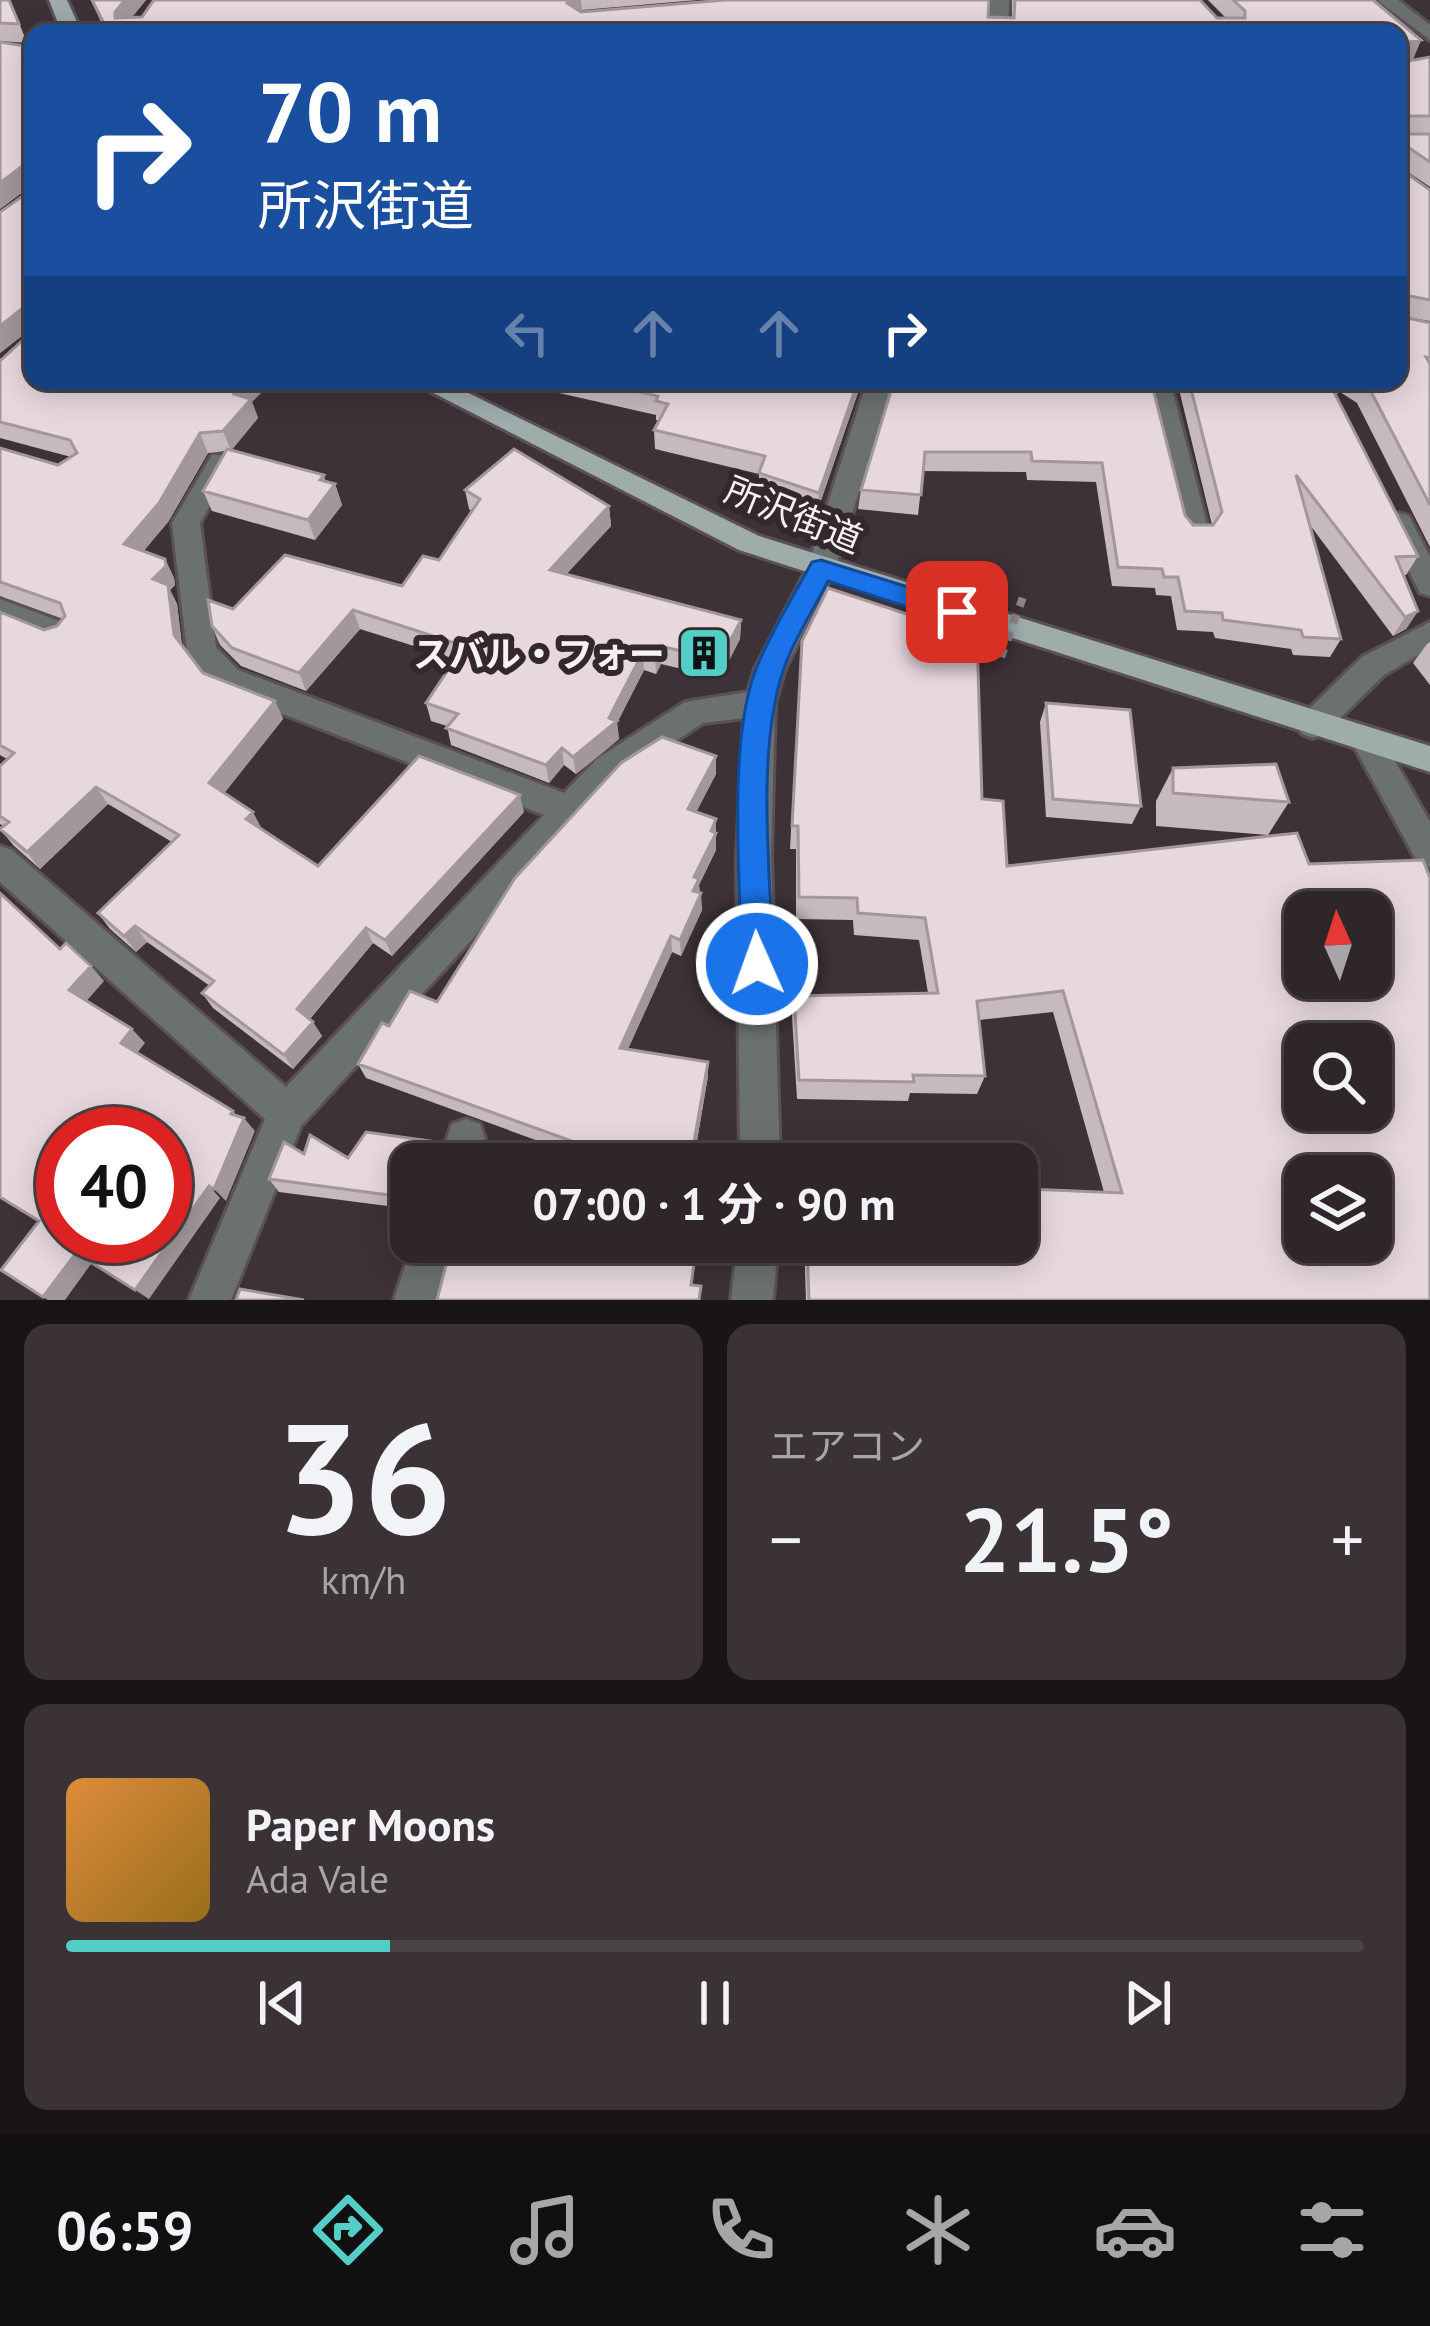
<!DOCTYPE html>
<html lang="ja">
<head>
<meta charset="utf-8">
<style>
	:root { --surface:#2e2629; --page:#3a3235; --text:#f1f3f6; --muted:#a7a5a8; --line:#494346; --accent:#54cdc6 }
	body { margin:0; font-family:"PT Sans","Noto Sans JP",sans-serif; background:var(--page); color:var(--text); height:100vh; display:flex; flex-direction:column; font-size:45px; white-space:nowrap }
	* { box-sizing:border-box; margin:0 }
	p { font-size:39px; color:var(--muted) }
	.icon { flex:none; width:66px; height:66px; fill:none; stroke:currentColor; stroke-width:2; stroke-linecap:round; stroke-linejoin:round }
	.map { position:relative; height:1300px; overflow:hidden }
	.sheet { display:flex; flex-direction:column; gap:24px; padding:24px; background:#191517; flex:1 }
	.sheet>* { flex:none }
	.banner { position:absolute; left:24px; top:24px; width:1383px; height:366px; border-radius:24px; box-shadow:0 6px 30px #0003,0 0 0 3px var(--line); background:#1a4fa0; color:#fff; overflow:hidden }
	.needle { width:78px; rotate:357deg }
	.tools { position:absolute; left:1284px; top:891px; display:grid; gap:24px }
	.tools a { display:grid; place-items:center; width:108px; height:108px; border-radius:24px; background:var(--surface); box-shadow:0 6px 30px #0003,0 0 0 3px var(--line); font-size:60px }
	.speed { position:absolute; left:36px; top:1107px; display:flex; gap:24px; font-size:60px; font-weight:700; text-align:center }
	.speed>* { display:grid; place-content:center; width:156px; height:156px; border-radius:50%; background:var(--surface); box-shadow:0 6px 30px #0003,0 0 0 3px var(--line); line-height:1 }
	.speed .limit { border:18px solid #d22; background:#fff; color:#111 }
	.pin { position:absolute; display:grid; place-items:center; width:102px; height:102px; color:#fff; margin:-51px; border-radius:24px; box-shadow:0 6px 18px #0006 }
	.me { position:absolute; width:132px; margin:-66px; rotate:358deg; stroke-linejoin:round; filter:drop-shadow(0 0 9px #0008) }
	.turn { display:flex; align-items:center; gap:42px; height:252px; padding:0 36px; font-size:54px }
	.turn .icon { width:156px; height:156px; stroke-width:2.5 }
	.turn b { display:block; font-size:84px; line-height:102px }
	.lanes { display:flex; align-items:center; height:114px; padding:0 36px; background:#0003; justify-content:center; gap:60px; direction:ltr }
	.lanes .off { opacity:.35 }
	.big { font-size:90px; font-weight:700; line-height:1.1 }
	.sheet .card { flex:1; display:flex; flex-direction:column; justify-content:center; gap:18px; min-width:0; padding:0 42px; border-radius:24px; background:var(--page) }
	.sheet .dial { align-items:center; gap:0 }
	.dial b { font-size:156px; line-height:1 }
	.song { display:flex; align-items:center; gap:36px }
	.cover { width:144px; height:144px; border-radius:18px; background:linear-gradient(135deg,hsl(30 70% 55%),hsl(40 70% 35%)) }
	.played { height:12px; border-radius:6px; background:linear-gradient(90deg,var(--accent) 25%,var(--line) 25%) }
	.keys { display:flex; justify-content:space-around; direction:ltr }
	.heat { display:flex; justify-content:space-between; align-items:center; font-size:66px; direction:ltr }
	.sheet .tiles { flex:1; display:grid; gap:24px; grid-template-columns:1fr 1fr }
	.card:last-child { grid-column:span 2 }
	.trip { position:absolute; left:390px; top:1143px; width:648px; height:120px; border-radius:24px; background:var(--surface); box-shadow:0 6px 30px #0003,0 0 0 3px var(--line); font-weight:700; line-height:120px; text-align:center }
	.menu { display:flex; height:192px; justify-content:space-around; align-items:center; background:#120f10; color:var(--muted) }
	.menu .icon { width:84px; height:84px }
	.menu .selected { color:var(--accent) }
	.menu b { font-size:54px; color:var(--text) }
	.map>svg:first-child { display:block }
</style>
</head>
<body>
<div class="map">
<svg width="1430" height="1300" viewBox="0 0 1430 1300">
	<rect width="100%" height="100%" fill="#3d3237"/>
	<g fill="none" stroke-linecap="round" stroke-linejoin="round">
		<!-- minor casing -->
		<g stroke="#5b5155" stroke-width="6">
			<path id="minor" d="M991,0H1009L1008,33H988Z
				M1377,0H1398L1430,25V40Z
				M867,381H893L835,569L785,669L775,703L771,855L780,1164H740L737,855L744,718L703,723L620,778L301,1126L231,1300H189L265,1119L0,882V846L12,850L286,1087L544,815L216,688L187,651L172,523L212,455H230L234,462L200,523L216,647L238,670L564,793L598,758L685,702L748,692L755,669L807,569Z
				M1144,381H1170L1209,532L1205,539H1185L1181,532Z
				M1399,513L1409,516L1430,557V596L1420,593L1385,523Z
				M0,599L67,624L72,632L67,640L57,644L0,622Z
				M1430,622V648L1384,675L1324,734L1313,738L1302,734L1297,725L1302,716L1362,657Z
				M1366,726L1377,730L1430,822V868L1418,863L1350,739L1355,730Z
				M466,1119L480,1124L485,1138L478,1164H438L452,1124Z
				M413,1242H453L436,1300H394Z
				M738,1242H778L773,1300H731Z"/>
		</g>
		<!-- major casing -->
		<g stroke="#5b5155" stroke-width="6">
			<path id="major" d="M49,0H67L82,33H62Z
				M410,381H444L759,536L1430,746V772L739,550Z"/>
		</g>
		<!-- minor -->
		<use href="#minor" fill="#6b7171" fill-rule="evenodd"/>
		<!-- major -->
		<use href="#major" fill="#9eacaa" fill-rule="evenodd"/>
		<!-- path-bridge -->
		<path stroke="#91878b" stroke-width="8" stroke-dasharray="9 9" stroke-linecap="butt" d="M1001,657L1023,597"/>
	</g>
	<!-- wall -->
	<path fill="#c7babf" d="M0,0H10L27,43L0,41Z
		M91,0H146L132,17H142L154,0H698L582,10L581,12L725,0H989L988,17L1012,18V0H1200L1217,18H1226L1208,0H1373L1421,40L1413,59L1403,62L1430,57V187L1402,168L1430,190V321L1404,317L1430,323V547L1357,403L1340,392L1336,394L1418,556L1406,575H1404L1418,611L1406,629L1393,636L1310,525L1341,639L1330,657L1293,655L1291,649L1215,638L1213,632L1177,630L1171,596L1156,595L1155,588L1112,586L1096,482L1027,480L1026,472L923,471L918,515L858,509L861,490L894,381H1151L1185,515L1193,525H1212L1177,381H1398V33H106Z
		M25,46L33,381L252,402L258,418L231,450L335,484L342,505L315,540L212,511L203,491L226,451L208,453L168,522L143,551L165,559L174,578L175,585L170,590L177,604L182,646L203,673L275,701L283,719L224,793L262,829L318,866L524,812L392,956L373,943L310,1019L322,1036L293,1069L213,1008L202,993L210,986L147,942L136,952L110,929L98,913L172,842L108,804L40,869L14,846L0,829L3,826L0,824V766L7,759L0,755V612L44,630L57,626L63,619L0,596V448L58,465L71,457L0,438V361L26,337L27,332L0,353L27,193V189L0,209Z
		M524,381H637L638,389L862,381L817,512L759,492V474L655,449L654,430L659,421L656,420V415L537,388Z
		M465,490L609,506L611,526L566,574L741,620L740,639L720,678L661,664L656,674L644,670L617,723L619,739L576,774L564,765L549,783L451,745L447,726L431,721L426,703L455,659L360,629L306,691L241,666L220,645L212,626L233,609L402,586L439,560L472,511L469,509Z
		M1430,642V685L1413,663L1427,644Z
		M800,667L982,799L1007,866L1430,1300H806L804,1242H1017L1028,1189L1104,1192L1053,1012L979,1020L985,1076L977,1094L910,1093L908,1101L797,1099L792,1016L794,996L928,993L919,940L854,935L853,920L796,919V849H790Z
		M1046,703L1141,806L1132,824L1046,817L1040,722Z
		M716,756V774L696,812L716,819V850L699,885L702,910L681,956L672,952L628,1049L708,1062V1076L694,1159L411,1164V1209L279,1192L269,1179L304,1154L348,1158L430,1141L437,1153L436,1156L573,1159L574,1154L366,1078L358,1064L389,1026L437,1002Z
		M1173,768L1289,802L1268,835L1156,826V801Z"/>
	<!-- shaded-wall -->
	<path fill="#a2979b" d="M125,0H146L121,30L115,18V12Z
		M570,0H581L582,10L569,21L567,3Z
		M1421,40L1413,59L1398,61L1402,43Z
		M21,167L30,186L0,209V183Z
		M24,307L33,327L0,353V326Z
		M247,381H273L252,402L258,418L231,451L223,431L234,394Z
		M858,381H862L817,512L819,493Z
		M1335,381H1345L1340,392L1324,401Z
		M200,433L208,453L168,522L134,563L124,544Z
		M324,475L329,492L335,484L342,505L315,540L308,520L320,480Z
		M609,506L611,526L553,589L550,570Z
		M165,559L174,578L175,585L170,590L177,604L183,654L174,635L153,579Z
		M353,610L360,629L306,691L299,673Z
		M1418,611L1406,629L1393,636L1405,617Z
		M741,620L740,639L720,678V660Z
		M660,646L661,664L656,674L655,655Z
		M643,652L644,670L617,723L619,739L576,774L573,757L609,718Z
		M275,701L283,719L219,800L209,783Z
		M562,748L564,765L549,783L546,765Z
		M716,756V774L689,826L688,809Z
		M96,787L108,804L40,869L27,852Z
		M520,795L524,812L392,956L385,940Z
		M253,812L262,829L246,819Z
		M716,819V850L699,885L700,896L694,907V877Z
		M701,893L702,910L681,956L680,940Z
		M135,926L147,942L136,952L124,936Z
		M366,928L373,943L306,1023L297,1009Z
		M671,936L672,952L622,1062L620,1048Z
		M91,966L104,981L83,1005L69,990Z
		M313,1022L322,1036L293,1069L284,1055Z
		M132,1029L145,1043L134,1057L121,1043Z
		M708,1062V1076L693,1164L691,1159Z
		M233,1111L243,1122L244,1118L255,1131L226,1201L214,1189L231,1114Z
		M430,1141L437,1153L434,1162L427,1150Z
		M209,1186L220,1198L149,1299L135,1290Z
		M76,1253L91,1264L65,1300H48L43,1297Z"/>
	<!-- building -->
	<path fill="#e7d8de" stroke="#a2979b" stroke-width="3" fill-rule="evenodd" d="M0,0H9L19,24L0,23Z
		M92,0H125L115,12V18L142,17L154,0H570L567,3L581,12L725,0H989L988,17L1014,18L1015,0H1200L1217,18H1245V11L1233,0H1373L1421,40L1402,43L1403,62L1430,57V116H1403V134H1430V162L1409,148L1402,152V170L1430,190V300L1405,295L1404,317L1430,323V358L1426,357L1430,364V505L1367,384L1363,381H1398V33H109Z
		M0,42L25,46L33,59V381H247L234,394L251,399L223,431L200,433L159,503L124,544L165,559L166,566L153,579L168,585L174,635L203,673L275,701L209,783L253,812L246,819L318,866L419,756L520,795L385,940L366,928L297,1009L313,1022L284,1055L202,993L214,981L135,926L124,936L98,913L179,835L96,787L27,852L0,829L9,822L0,816V766L14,753L0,745V612L44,630L57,626L65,616L60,603L0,582V448L58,465L77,453L70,440L0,422V361L26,337L28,311L24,307L0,326V212L27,193L28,168L21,167L0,183Z
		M589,381H637L638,389L642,381H858L819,493L759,473L765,456L654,430L668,404L656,401L658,396Z
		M894,381H1151L1185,515L1193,525H1213L1222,512L1189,381H1335L1332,388L1418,556L1396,557L1418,611L1405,617L1296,475L1341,639L1303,637L1301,630L1223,620L1222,613L1185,611L1178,577H1164L1162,569L1118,567L1102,463L1032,461L1031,452H925L921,495L861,490Z
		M227,449L324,475L320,480L335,484L308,520L203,491Z
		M514,449L609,506L550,570L741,620L720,660L660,646L655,655L643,652L609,718L617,721L573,757L562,748L546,765L446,728L458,714L426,703L464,646L353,610L299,673L232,648L212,626L208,600L233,609L285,555L402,586L423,556L439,560L480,499L465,490Z
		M828,588L977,637L982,799L1003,801L1007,866L1297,833L1309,864L1423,860L1430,878V1300H809L807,1242H1017V1168H1026L1028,1189L1122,1193L1063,991L977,1001L985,1076L913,1075L914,1082L799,1080L794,996L938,993L925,918L858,913L857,898L799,897L798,826H792L802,641ZM1305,912H1371V978H1305ZM1305,1044H1371V1110H1305ZM1305,1176H1371V1242H1305Z
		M1046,703L1130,710L1141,806L1053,799Z
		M662,737L716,756L688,809L716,819L711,831L716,833L694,877L699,879L693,891L701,893L680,940L671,936L620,1048L708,1062L691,1159L708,1161L707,1164H411V1198L269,1179L284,1142L304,1154L310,1135L348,1158L366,1132L430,1141L427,1150L431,1156H472L478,1147L573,1159L577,1143L358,1064L382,1023L389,1026L410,991L437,1002L515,878L621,763Z
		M1276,764L1289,802L1173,793V768Z
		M0,893L60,949L66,943L91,966L69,990L132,1029L121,1043L233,1111L231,1114L244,1118L214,1189L209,1186L135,1290L76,1253L43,1297L1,1270L39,1221L0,1197ZM63,1134H165V1236H63Z
		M452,1242H697L691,1285L701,1286L699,1300H437Z
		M240,1289L304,1300H236Z"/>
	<!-- route -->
	<path fill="#1a73e8" stroke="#114b97" stroke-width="3" d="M821,560L966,605L970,612L957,623L828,581C813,611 792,642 782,674C756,759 771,875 773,964L769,975L757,979L746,975L741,964C741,881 727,744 756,669C770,633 793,597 812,562Z"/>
	<!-- icons -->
	<defs>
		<g id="building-square" transform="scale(2.7)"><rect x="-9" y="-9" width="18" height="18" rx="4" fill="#54cdc6" stroke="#33282c"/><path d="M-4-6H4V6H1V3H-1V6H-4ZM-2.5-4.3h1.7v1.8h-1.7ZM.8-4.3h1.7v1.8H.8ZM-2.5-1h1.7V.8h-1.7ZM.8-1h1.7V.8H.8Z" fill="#111"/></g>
	</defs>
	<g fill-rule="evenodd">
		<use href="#building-square" x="704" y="653"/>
	</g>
	<g text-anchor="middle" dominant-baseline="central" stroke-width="12" stroke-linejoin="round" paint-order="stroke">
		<!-- street labels -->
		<g font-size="36" fill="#f8f1f4" stroke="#33282c">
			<text transform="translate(794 514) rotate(22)">所沢街道</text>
		</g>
		<!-- poi labels -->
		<g font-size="36" font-weight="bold" fill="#f8f1f4" stroke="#33282c" text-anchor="end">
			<text x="665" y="653">スバル・フォー</text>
		</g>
	</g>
</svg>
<div class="tools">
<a><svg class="needle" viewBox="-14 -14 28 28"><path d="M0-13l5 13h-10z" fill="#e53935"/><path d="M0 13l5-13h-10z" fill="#a7a5a8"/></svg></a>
<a><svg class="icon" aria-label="search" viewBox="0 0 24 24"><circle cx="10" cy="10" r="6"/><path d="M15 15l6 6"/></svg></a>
<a><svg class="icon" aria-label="layers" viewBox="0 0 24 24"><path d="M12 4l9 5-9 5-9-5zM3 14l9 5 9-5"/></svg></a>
</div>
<div class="speed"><div class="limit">40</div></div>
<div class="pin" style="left:957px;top:612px;background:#d93025"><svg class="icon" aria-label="arrive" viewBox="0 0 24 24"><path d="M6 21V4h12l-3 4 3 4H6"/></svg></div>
<svg class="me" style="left:757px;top:964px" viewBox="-20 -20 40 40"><circle r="17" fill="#1a73e8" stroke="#fff" stroke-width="3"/><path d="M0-11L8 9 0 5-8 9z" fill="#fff"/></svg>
<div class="trip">07:00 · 1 分 · 90 m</div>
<div class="banner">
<div class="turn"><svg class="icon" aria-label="right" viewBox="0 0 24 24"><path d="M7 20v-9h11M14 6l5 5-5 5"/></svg><div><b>70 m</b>所沢街道</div></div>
<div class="lanes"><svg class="icon off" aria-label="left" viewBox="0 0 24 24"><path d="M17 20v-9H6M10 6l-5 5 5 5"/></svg><svg class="icon off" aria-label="ahead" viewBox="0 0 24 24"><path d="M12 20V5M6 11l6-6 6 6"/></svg><svg class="icon off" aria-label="ahead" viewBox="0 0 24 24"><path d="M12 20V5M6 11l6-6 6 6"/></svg><svg class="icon" aria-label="right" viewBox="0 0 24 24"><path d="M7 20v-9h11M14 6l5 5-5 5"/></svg></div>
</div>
</div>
<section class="sheet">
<div class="tiles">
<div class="card dial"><b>36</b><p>km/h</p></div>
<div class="card"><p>エアコン</p>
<div class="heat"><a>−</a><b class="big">21.5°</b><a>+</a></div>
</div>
<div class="card">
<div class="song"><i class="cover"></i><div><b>Paper Moons</b><p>Ada Vale</p></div></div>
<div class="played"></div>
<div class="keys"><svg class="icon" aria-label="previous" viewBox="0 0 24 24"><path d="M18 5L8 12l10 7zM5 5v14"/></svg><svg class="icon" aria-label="pause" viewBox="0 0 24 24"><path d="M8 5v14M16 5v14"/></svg><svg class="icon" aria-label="next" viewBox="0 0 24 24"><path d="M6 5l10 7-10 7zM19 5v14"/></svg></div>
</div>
</div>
</section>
<nav class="menu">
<b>06:59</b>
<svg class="icon selected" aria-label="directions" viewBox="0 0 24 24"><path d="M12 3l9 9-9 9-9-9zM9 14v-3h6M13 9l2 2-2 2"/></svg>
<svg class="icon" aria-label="music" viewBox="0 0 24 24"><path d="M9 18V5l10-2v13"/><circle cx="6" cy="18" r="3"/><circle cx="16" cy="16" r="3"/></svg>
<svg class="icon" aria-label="phone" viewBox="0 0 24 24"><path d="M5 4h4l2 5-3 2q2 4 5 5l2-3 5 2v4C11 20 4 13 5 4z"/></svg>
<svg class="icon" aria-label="climate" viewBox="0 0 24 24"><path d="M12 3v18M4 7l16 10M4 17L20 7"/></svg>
<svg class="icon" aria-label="car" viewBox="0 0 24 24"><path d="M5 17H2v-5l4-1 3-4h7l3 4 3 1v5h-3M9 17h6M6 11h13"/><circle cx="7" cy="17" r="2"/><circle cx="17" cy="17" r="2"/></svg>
<svg class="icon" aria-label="filters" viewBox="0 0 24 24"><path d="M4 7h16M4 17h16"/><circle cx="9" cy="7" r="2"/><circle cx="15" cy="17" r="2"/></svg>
</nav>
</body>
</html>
